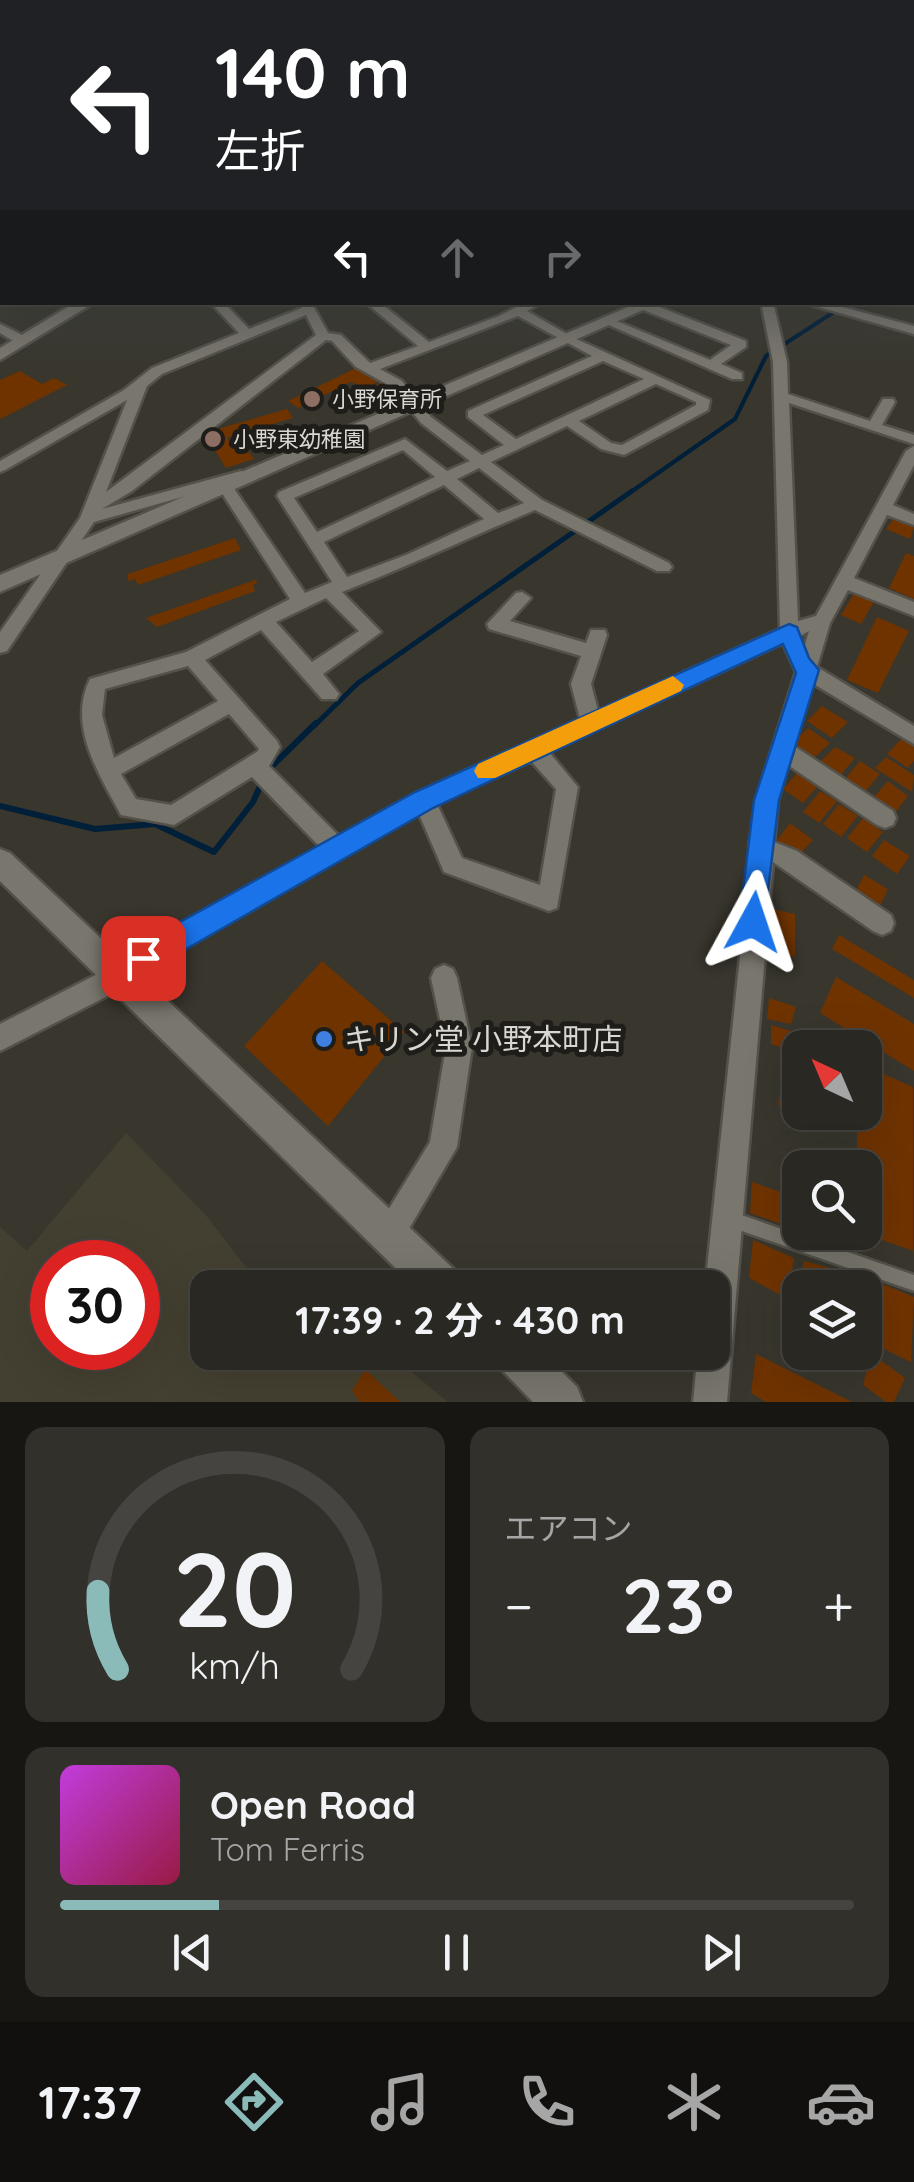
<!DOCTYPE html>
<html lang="ja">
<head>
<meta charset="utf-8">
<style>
	:root { --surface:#2a2822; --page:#32302a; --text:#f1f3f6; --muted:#a5a6a5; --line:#464440; --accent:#8bbbb9 }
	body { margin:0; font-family:Quicksand,"Noto Sans JP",sans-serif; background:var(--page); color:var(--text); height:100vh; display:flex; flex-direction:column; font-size:38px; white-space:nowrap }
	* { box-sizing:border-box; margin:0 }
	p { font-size:32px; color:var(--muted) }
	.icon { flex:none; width:55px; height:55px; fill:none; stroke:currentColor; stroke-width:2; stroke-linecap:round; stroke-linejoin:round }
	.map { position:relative; height:1402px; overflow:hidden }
	.drawer { display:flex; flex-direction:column; gap:25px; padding:25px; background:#171613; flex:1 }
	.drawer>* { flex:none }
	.banner { position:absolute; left:0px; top:0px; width:915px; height:305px; box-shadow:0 10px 40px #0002,0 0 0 2px var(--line); background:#202124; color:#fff; overflow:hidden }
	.needle { width:65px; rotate:316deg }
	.fabs { position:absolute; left:782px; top:1030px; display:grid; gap:20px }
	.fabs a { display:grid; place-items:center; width:100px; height:100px; border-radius:20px; background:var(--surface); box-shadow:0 10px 40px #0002,0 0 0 2px var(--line); font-size:50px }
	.speed { position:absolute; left:30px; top:1240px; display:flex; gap:20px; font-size:50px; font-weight:700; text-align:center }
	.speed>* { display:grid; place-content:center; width:130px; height:130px; border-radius:50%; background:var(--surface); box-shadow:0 10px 40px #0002,0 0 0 2px var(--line); line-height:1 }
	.speed .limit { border:15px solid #d22; background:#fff; color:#111 }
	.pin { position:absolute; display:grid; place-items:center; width:85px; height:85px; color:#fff; margin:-42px; border-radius:20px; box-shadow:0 5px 15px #0006 }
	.me { position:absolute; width:110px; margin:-55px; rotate:5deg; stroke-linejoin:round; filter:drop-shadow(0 0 8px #0008) }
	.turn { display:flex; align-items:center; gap:35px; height:210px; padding:0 50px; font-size:45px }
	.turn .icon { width:130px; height:130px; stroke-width:2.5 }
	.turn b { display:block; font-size:70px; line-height:85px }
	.lanes { display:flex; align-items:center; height:95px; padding:0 50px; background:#0003; justify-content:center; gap:50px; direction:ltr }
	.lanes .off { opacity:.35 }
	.big { font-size:75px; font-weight:700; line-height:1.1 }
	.drawer .card { flex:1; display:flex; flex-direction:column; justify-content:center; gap:15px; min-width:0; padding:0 35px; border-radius:20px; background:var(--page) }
	.drawer .dial { align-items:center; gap:0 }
	.dial svg { height:260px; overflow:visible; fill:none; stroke:var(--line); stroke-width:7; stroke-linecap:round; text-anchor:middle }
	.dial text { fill:var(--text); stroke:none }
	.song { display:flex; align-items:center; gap:30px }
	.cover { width:120px; height:120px; border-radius:15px; background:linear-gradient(135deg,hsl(290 70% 55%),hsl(340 70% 35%)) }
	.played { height:10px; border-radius:5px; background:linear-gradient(90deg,var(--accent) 20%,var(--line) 20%) }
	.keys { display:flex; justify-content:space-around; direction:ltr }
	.heat { display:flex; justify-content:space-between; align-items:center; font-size:55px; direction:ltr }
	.drawer .tiles { flex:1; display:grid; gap:25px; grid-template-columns:1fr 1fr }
	.card:last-child { grid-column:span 2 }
	.trip { position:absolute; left:190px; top:1270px; width:540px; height:100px; border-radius:20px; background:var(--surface); box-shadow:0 10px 40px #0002,0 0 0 2px var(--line); font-weight:700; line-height:100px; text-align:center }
	.tabs { display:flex; height:160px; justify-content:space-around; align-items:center; background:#11100e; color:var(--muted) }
	.tabs .icon { width:70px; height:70px }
	.tabs .selected { color:var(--accent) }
	.tabs b { font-size:45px; color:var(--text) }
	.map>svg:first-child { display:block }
</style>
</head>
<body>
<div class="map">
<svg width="914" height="1402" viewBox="0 0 914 1402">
	<rect width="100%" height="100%" fill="#38362d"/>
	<!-- built -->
	<path fill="#444031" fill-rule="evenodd" d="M126,1133L205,1214L261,1287L208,1288V1352L388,1353L448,1402H0V1227L27,1251ZM52,1262H138V1348H52Z"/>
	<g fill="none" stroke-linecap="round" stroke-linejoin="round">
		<!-- stream-far3 -->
		<path stroke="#001f38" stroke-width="2.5" d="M833,313L849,302"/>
		<!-- stream-far2 -->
		<path stroke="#001f38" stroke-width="4" d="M628,494L735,419L766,356L837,310"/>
		<!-- stream-far1 -->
		<path stroke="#001f38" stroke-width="5" d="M314,726L358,683L632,491"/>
		<!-- stream -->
		<path stroke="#001f38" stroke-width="6" d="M266,772L316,723
			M0,806L95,829L155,824L214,852L253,802L262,782"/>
	</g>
	<!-- building -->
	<path fill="#6f3300" d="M358,367L381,380L365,388L351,382L298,408L288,401Z
		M20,371L42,384L54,378L67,385L0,419V380Z
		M382,382L392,388L385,392L399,401L387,411L359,393Z
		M287,409L293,418L227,438L234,448L244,445L254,459L226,468L204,433Z
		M894,518L914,527L910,539L886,529Z
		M235,538L241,550L138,585L135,579L128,581V574Z
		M906,553L914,556V599L889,588Z
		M255,580L258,582L253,585L255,591L157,627L146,618Z
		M855,592L875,600L861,624L841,615Z
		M877,617L909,631L878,693L847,680Z
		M822,706L848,722L832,738L807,721Z
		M808,728L830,743L814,758L793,742Z
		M905,735L914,740V761L908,768L887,754Z
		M835,747L855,758L839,777L819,763Z
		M886,757L914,775L912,792L875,768Z
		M860,761L880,774L865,792L845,779Z
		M799,771L819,785L803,803L783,789Z
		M888,781L908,796L895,813L873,798Z
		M820,791L837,801L819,823L803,812Z
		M839,804L858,816L841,837L823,824Z
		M863,818L883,832L867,852L847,838Z
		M790,823L813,840L798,856L777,840Z
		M884,840L910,856L897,874L872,856Z
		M864,875L888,889L878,910L854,895Z
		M768,908L795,914V957L766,949Z
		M839,935L914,980V998L832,949Z
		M322,961L404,1032L328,1126L244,1046Z
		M836,977L914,1024V1071L820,1013Z
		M769,998L796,1007L791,1024L767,1019Z
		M771,1025L807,1036V1048H800V1054L771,1044Z
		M865,1066L913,1087V1251L865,1234V1168H857V1112H865Z
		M781,1084L800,1087V1112H808L807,1117L778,1105Z
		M815,1112H847L846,1129L815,1118Z
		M752,1182L800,1199V1231L750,1213Z
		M753,1240L794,1258L788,1299L749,1278Z
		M804,1261L838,1270L837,1288H800Z
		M873,1280L914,1297L911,1362L865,1340Z
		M871,1353L905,1378L894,1402H886L863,1385Z
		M756,1354L852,1402H766L751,1393Z
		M365,1369L400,1402H360L352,1391Z"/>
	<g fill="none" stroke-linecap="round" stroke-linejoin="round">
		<!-- service casing -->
		<g stroke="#53514a" stroke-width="20">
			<path id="service" d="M733,1220L914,1283"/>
		</g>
		<!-- minor casing -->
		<g stroke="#53514a" stroke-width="5">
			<path id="minor" d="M912,198H914V204H912Z
				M0,221H2V227H0Z
				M0,265H2V271H0Z
				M210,302H223L249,329L302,308L299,302H311L328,333L341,335L370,363L418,346L365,302H379L429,342L499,316L526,302H542L527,311L572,337L710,400L708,410L624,455L601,449L567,426L491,462L542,500L669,563L672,567L669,571H657L535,510C470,537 407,567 342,592L381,632L323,674L339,694L336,699H322L261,630L205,660L277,741L280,747L269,766L339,836L416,793L580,719L571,684L581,656L489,629L487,624L516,593L522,592L531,598L510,621L586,643L591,630H605L607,635L591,684L598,711L780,629L773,362L761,302H773L787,362L788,394L870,421L883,399H893L895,402L882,425L914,435V444L789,403L798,621L816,616L906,451L914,446V465L893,505L914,514V525L887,515L854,578L914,602V616L848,590L830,623L817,667L914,726V744L812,683L794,746L893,811L896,818L893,825L885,828L877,825L788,765L778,800L774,842L797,851L891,915L894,923L891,931L882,935L873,931L773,862L727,1402H693L698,1352H712V1288H705L751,852L749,847L756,800L796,672L783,643L549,752L578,787L557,908L549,911L444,872L419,814L152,967L131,984L0,1051V1024L113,966L134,949L320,847L252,777L174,825L121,815C99,774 67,726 90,679L186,652L290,599L218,487L94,522L7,651L0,653V632L80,518L127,400L5,470L0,472V461L124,390L152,368L239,333ZM306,315L316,335L106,492L147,386L162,374ZM518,316L592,356L468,411V417L504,445L482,455L431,417L402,381L380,369ZM326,340L332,341L356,367L392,387L421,423L470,461L447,471L405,439L279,492L277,496L332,582L305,593L231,484L247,479V473L241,471L102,509L132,491ZM603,361L644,379L516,439L483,415ZM656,384L696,402V405L622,445L611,443L579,421ZM403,450L435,477L317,532L294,498ZM479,468L524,503L498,513L457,479ZM444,485L484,519L406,555L347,577L324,542ZM326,598L359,631L312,662L276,622ZM809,631L804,648L800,636ZM188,666L218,701L114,758L102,715L105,689ZM229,714L259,749L257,752L171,805L136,799L121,774ZM531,761L556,789L540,885L462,858L437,804Z
				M801,302H823L914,326V334Z
				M641,303H649L746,341V347L721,364L742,373V379H732L602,322L612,319L710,360L731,345L641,309Z
				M0,324L28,338L30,341L18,344L0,333Z
				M444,965L453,969L457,978L472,1047L457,1147L400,1244L389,1248L378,1244L374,1233L430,1142L446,1047L431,978L435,969Z"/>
		</g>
		<!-- tertiary casing -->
		<g stroke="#53514a" stroke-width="5">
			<path id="tertiary" d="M914,177V185L912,186V178Z
				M76,302H95L0,360V348Z
				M640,302H661L0,592V575Z
				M0,849L10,853L459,1274L464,1288H416L0,881Z
				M492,1352H542L577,1387L583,1402H533L498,1366Z"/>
		</g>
		<!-- service -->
		<use href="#service" stroke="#79766d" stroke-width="15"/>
		<!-- minor -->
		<use href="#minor" fill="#79766d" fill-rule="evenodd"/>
		<!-- tertiary -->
		<use href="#tertiary" fill="#79766d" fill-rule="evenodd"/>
	</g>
	<!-- sky -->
	<linearGradient id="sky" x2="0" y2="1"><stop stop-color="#1f1e19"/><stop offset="0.46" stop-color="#4d5257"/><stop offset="1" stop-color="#4d5257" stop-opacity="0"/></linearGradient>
	<rect width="914" height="366" fill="url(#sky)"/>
	<!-- route -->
	<path fill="#1a73e8" stroke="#114b97" stroke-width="2.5" d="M789,624L797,627L809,658L819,670L779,800L763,931L753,935L743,931L739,922L754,800L796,673L783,644L433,808L153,968L143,972L133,968L129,958L133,948L415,792Z"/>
	<!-- slow -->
	<path fill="#f59e0b" d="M673,676L684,685L681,691L495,778H478L474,771L478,764Z"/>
	<!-- markers -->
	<g fill="#8d6e63" stroke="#1e1d19" stroke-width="4">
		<circle cx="312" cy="399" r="10"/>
		<circle cx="213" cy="439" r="10"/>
	</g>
	<circle fill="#3f7fe0" stroke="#1e1d19" stroke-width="4" cx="324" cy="1039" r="10"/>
	<g text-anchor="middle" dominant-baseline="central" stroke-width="10" stroke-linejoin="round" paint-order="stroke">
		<!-- far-poi labels -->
		<g font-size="22" fill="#d8d7d1" stroke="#1e1d19" text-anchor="start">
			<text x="332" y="399">小野保育所</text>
			<text x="233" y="439">小野東幼稚園</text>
		</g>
		<!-- near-poi labels -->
		<g font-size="30" fill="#d8d7d1" stroke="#1e1d19" text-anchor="start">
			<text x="344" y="1039">キリン堂 小野本町店</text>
		</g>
	</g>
</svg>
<div class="fabs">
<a><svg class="needle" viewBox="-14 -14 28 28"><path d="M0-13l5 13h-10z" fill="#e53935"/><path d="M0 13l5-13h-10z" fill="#a5a6a5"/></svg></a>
<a><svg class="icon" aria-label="search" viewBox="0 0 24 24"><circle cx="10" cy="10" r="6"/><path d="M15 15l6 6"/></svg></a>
<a><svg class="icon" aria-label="layers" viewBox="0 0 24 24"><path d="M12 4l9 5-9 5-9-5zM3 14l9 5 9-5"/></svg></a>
</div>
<div class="speed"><div class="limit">30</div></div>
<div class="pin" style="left:143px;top:958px;background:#d93025"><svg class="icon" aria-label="arrive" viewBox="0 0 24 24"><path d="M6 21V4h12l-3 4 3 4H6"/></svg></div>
<svg class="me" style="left:753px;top:922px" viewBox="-20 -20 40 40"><path d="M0-17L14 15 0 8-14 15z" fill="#1a73e8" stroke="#fff" stroke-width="4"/></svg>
<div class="trip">17:39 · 2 分 · 430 m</div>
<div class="banner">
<div class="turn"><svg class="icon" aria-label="left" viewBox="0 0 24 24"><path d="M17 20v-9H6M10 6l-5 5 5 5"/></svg><div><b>140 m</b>左折</div></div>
<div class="lanes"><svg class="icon" aria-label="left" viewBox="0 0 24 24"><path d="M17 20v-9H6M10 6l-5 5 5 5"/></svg><svg class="icon off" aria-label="ahead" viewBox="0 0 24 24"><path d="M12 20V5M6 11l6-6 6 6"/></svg><svg class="icon off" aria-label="right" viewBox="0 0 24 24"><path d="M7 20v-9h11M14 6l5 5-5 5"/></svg></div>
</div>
</div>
<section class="drawer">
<div class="tiles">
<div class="card dial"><svg viewBox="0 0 100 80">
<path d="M14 69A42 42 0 1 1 86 69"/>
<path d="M14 69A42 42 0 0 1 8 45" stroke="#8bbbb9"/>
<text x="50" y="56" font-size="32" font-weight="700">20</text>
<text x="50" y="72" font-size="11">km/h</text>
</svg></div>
<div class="card"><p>エアコン</p>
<div class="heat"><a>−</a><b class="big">23°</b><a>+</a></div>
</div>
<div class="card">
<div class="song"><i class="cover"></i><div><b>Open Road</b><p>Tom Ferris</p></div></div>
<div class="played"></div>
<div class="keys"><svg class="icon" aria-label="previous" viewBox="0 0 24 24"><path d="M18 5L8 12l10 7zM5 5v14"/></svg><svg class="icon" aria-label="pause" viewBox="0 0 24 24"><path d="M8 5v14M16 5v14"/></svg><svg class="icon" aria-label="next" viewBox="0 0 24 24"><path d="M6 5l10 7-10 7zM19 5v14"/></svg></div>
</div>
</div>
</section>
<nav class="tabs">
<b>17:37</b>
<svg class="icon selected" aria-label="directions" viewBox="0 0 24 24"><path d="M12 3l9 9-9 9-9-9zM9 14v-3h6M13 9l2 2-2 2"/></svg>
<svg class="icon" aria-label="music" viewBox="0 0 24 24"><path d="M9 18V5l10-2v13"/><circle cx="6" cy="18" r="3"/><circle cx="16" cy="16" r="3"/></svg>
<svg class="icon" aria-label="phone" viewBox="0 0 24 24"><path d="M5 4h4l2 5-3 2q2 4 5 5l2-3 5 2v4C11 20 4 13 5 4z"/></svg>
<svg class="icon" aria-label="climate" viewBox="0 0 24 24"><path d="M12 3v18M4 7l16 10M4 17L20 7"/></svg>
<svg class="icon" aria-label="car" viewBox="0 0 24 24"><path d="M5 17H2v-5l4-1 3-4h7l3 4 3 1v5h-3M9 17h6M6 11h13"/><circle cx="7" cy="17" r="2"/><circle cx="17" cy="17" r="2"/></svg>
</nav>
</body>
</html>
